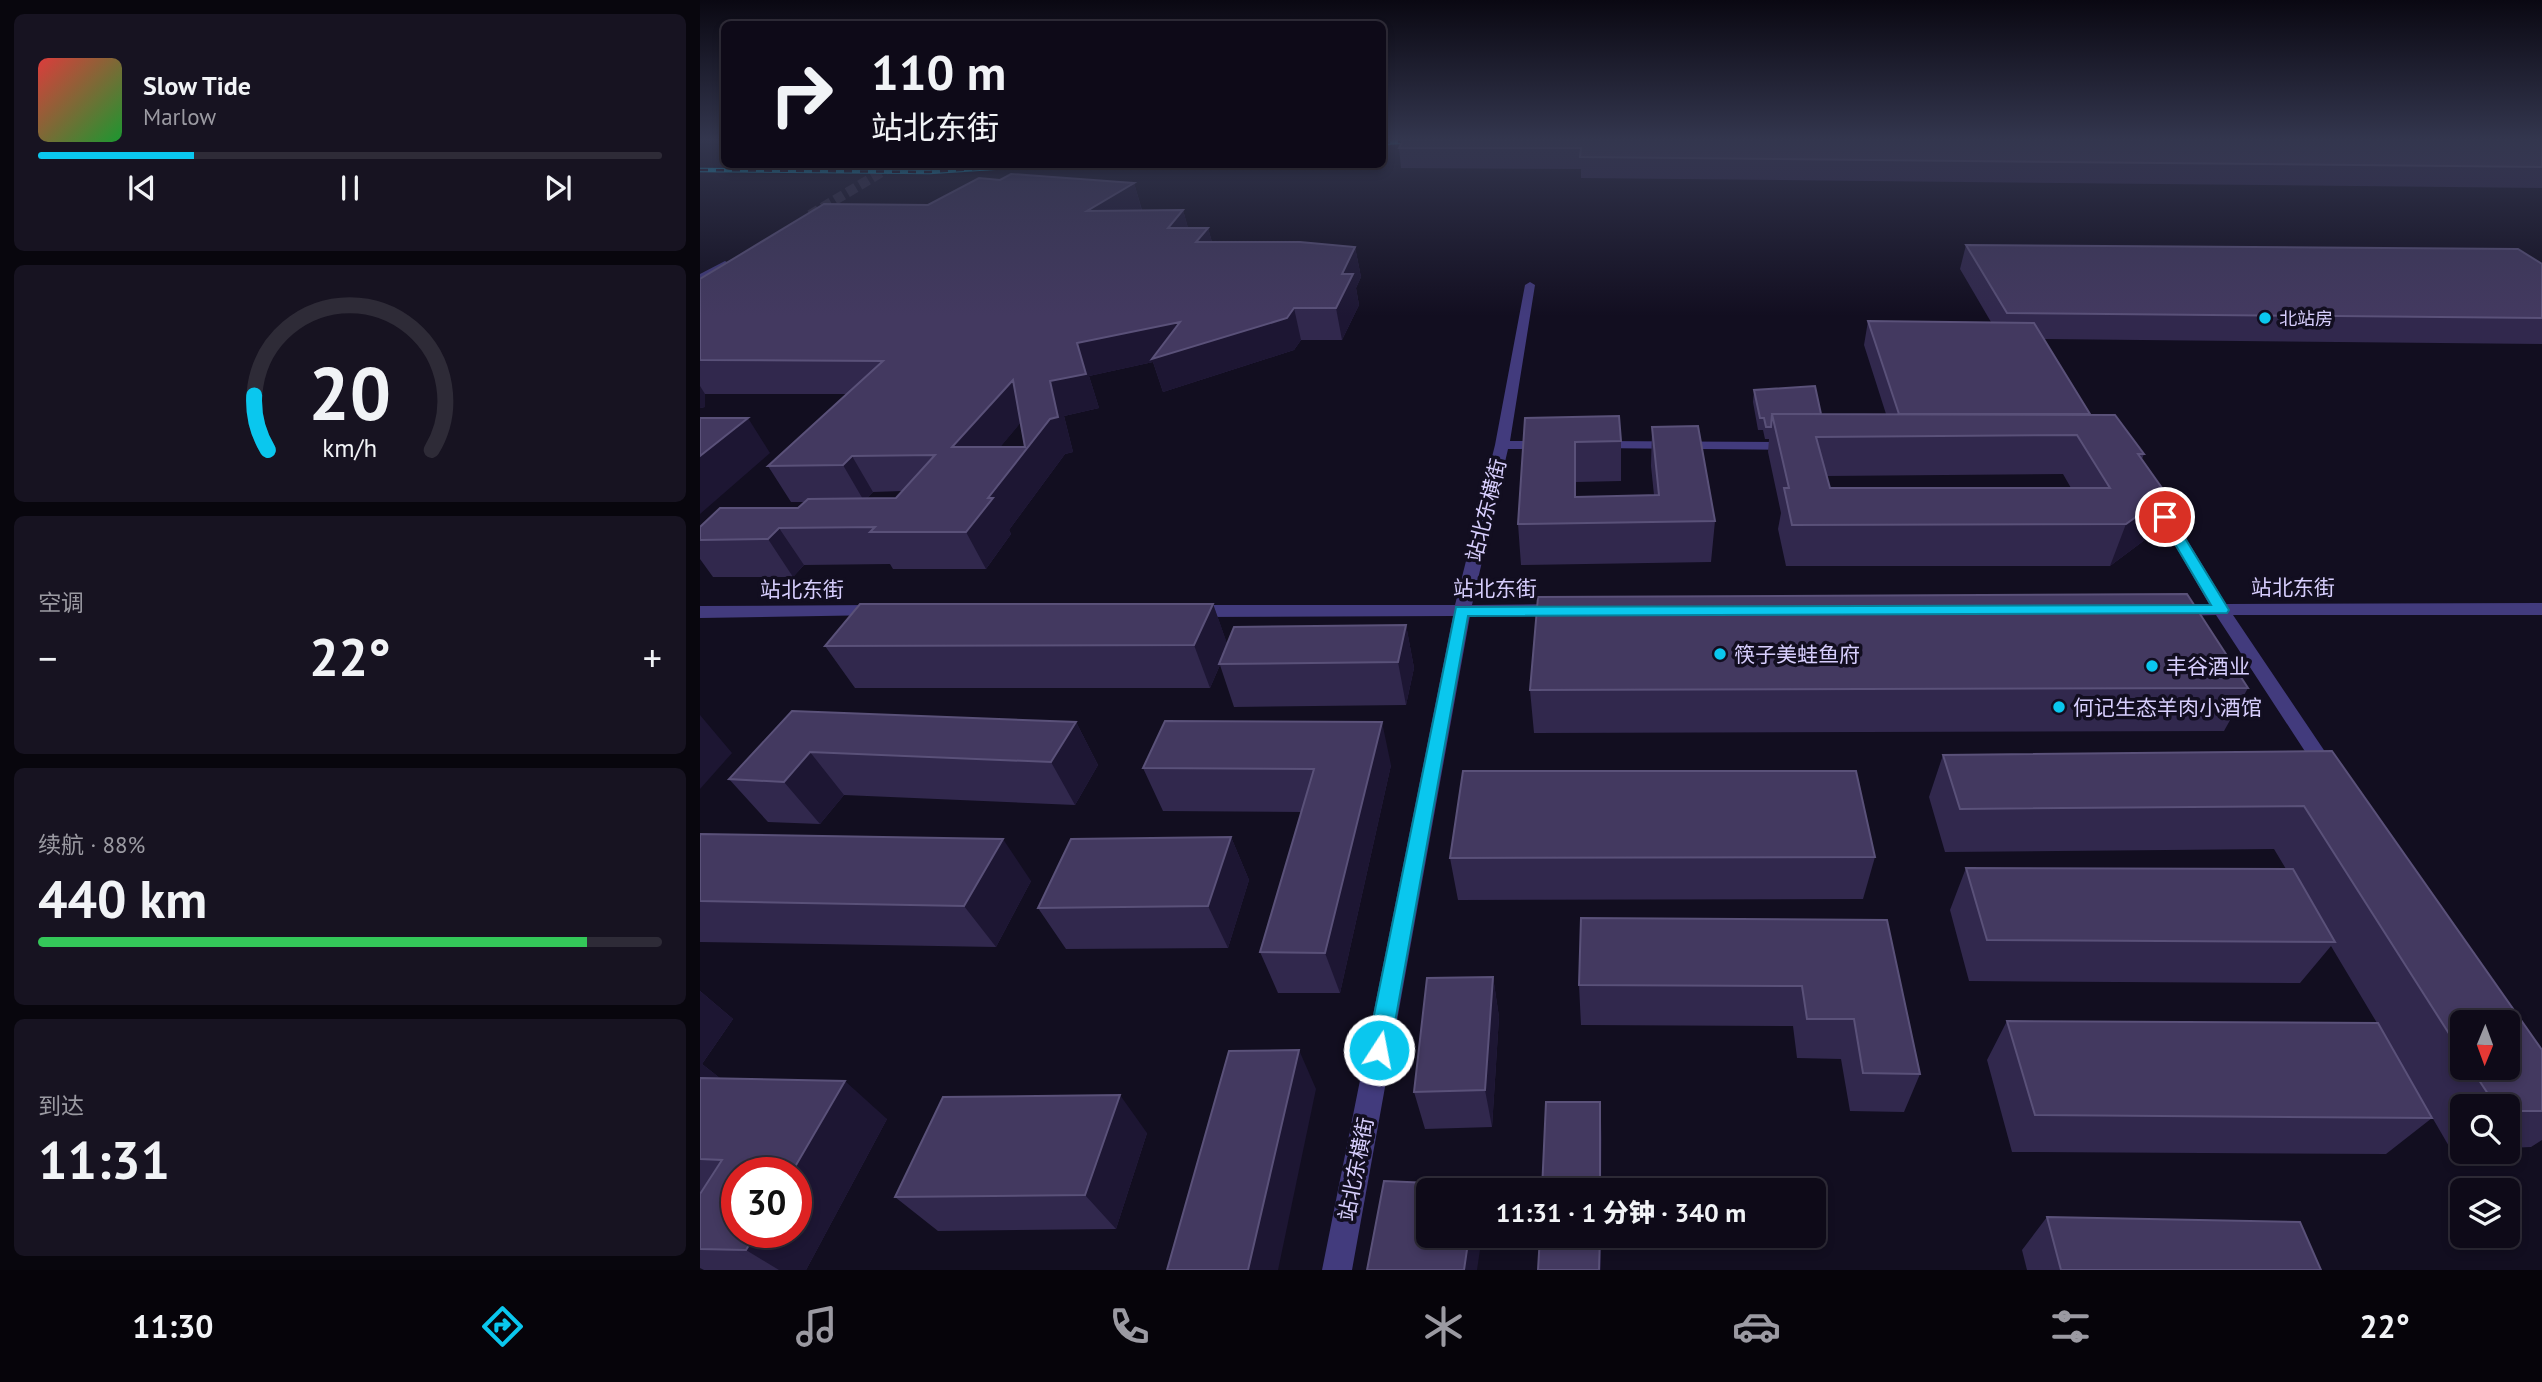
<!DOCTYPE html>
<html lang="zh">
<head>
<meta charset="utf-8">
<style>
	:root { --surface:#0e0a18; --page:#171321; --text:#f1f3f6; --muted:#9b9aa2; --line:#2e2b37; --accent:#0ac7ee }
	body { margin:0; font-family:"PT Sans","Noto Sans SC",sans-serif; background:var(--page); color:var(--text); height:100vh; display:flex; flex-direction:column; font-size:26px; white-space:nowrap }
	* { box-sizing:border-box; margin:0 }
	p { font-size:23px; color:var(--muted) }
	.icon { flex:none; width:38px; height:38px; fill:none; stroke:currentColor; stroke-width:2; stroke-linecap:round; stroke-linejoin:round }
	.map { position:relative; flex:1; overflow:hidden }
	.side { display:flex; flex-direction:column; gap:14px; padding:14px; background:#08060d; width:700px }
	.side>* { flex:none }
	.top-card { position:absolute; left:21px; top:21px; width:665px; height:147px; border-radius:10px; box-shadow:0 4px 10px #0003,0 0 0 2px var(--line); background:#0e0a18; color:var(--text); overflow:hidden }
	.needle { width:46px; rotate:181deg }
	.buttons { position:absolute; left:1750px; top:1010px; display:grid; gap:14px }
	.buttons a { display:grid; place-items:center; width:70px; height:70px; border-radius:10px; background:var(--surface); box-shadow:0 4px 10px #0003,0 0 0 2px var(--line); font-size:35px }
	.speed { position:absolute; left:21px; top:1157px; display:flex; gap:14px; font-size:35px; font-weight:700; text-align:center }
	.speed>* { display:grid; place-content:center; width:91px; height:91px; border-radius:50%; background:var(--surface); box-shadow:0 4px 10px #0003,0 0 0 2px var(--line); line-height:1 }
	.speed .limit { border:10px solid #d22; background:#fff; color:#111 }
	.pin { position:absolute; display:grid; place-items:center; width:60px; height:60px; color:#fff; margin:-30px; border:4px solid #fff; border-radius:50%; box-shadow:0 2px 7px #0007 }
	.me { position:absolute; width:77px; margin:-38px; rotate:11deg; stroke-linejoin:round; filter:drop-shadow(0 0 5px #0008) }
	.turn { display:flex; align-items:center; gap:24px; height:147px; padding:0 35px; font-size:32px }
	.turn .icon { width:91px; height:91px; stroke-width:2.5 }
	.turn b { display:block; font-size:49px; line-height:60px }
	.big { font-size:52px; font-weight:800; line-height:1.1 }
	.side .tile { flex:1; display:flex; flex-direction:column; justify-content:center; gap:10px; min-width:0; padding:0 24px; border-radius:10px; background:var(--page) }
	.side .dial { align-items:center; gap:0 }
	.dial svg { height:182px; overflow:visible; fill:none; stroke:var(--line); stroke-width:7; stroke-linecap:round; text-anchor:middle }
	.dial text { fill:var(--text); stroke:none }
	.song { display:flex; align-items:center; gap:21px }
	.cover { width:84px; height:84px; border-radius:10px; background:linear-gradient(135deg,hsl(0 70% 55%),hsl(130 70% 35%)) }
	.played { height:7px; border-radius:4px; background:linear-gradient(90deg,var(--accent) 25%,var(--line) 25%) }
	.keys { display:flex; justify-content:space-around; direction:ltr }
	.heat { display:flex; justify-content:space-between; align-items:center; font-size:38px; direction:ltr }
	.charge { height:10px; border-radius:5px; background:linear-gradient(90deg,#34c759 88%,var(--line) 0) }
	.trip { position:absolute; left:716px; top:1178px; width:410px; height:70px; border-radius:10px; background:var(--surface); box-shadow:0 4px 10px #0003,0 0 0 2px var(--line); font-weight:800; line-height:70px; text-align:center }
	.tabs { display:flex; height:112px; justify-content:space-around; align-items:center; background:#06040a; color:var(--muted) }
	.tabs .icon { width:49px; height:49px }
	.tabs .active { color:var(--accent) }
	.tabs b { font-size:32px; color:var(--text) }
	main { display:flex; flex:1; min-height:0 }
	.map>svg:first-child { display:block }
</style>
</head>
<body>
<main>
<section class="side">
<div class="tile">
<div class="song"><i class="cover"></i><div><b>Slow Tide</b><p>Marlow</p></div></div>
<div class="played"></div>
<div class="keys"><svg class="icon" aria-label="previous" viewBox="0 0 24 24"><path d="M18 5L8 12l10 7zM5 5v14"/></svg><svg class="icon" aria-label="pause" viewBox="0 0 24 24"><path d="M8 5v14M16 5v14"/></svg><svg class="icon" aria-label="next" viewBox="0 0 24 24"><path d="M6 5l10 7-10 7zM19 5v14"/></svg></div>
</div>
<div class="tile dial"><svg viewBox="0 0 100 80">
<path d="M14 69A42 42 0 1 1 86 69"/>
<path d="M14 69A42 42 0 0 1 8 45" stroke="#0ac7ee"/>
<text x="50" y="56" font-size="32" font-weight="700">20</text>
<text x="50" y="72" font-size="11">km/h</text>
</svg></div>
<div class="tile"><p>空调</p>
<div class="heat"><a>−</a><b class="big">22°</b><a>+</a></div>
</div>
<div class="tile"><p>续航 · 88%</p><b class="big">440 km</b><div class="charge"></div></div>
<div class="tile"><p>到达</p><b class="big">11:31</b></div>
</section>
<div class="map">
<svg width="1842" height="1270" viewBox="0 0 1842 1270">
	<rect width="100%" height="100%" fill="#120e20"/>
	<g fill="none" stroke-linecap="round" stroke-linejoin="round">
		<!-- tertiary-tunnel -->
		<path stroke="#302b41" stroke-width="10" stroke-dasharray="10 4.5" stroke-linecap="butt" d="M110,215L195,164"/>
		<!-- minor -->
		<path fill="#423b7d" fill-rule="evenodd" d="M830,282L835,285L810,441H848L855,445L848,449H808L772,605L861,604L870,610L861,616H770L652,1270H622L753,616L493,617L484,611L493,605H755L795,445L825,285Z
			M897,441L1093,442L1100,446L1093,450L892,448V442Z
			M1450,486L1457,490L1526,604L1842,603V615H1533L1638,771L1635,776L1628,779L1621,776L1516,615L1473,616L1464,610L1473,604H1509L1443,490Z
			M175,605L184,611L181,615L0,618V606Z"/>
		<!-- tertiary -->
		<path fill="#423b7d" fill-rule="evenodd" d="M25,261L30,264L29,266L0,282V274Z"/>
		<!-- rail casing -->
		<g stroke="#0ac7ee" stroke-width="4.5">
			<path id="rail" d="M682,143L717,141
				M0,170L230,172L354,164"/>
		</g>
		<!-- rail -->
		<use href="#rail" stroke="#120e20" stroke-width="2.5" stroke-dasharray="8" stroke-linecap="butt"/>
	</g>
	<!-- wall -->
	<path fill="#31284d" fill-rule="evenodd" d="M1842,138V188L881,178V169L701,168L699,148Z
		M300,180L434,183L442,210H483L488,228H508L512,242L655,247L661,277L656,288L659,305L642,340H601L594,350L463,392L453,362L389,376L399,408L364,416L373,452L365,454L309,530L311,534L286,569H193L190,564L104,565L93,577H13L0,559V527L98,508L105,502H91L68,466L146,394H5V407L0,408V279L228,205ZM320,423L325,447H300ZM202,491L196,498H167L173,492Z
		M1266,245L1842,264V344L1344,339L1390,415L1444,454L1442,459L1467,495L1450,536L1410,566H1086L1078,529L1081,513L1068,452L1069,439H1065L1063,430H1058L1053,402L1054,390L1121,414H1186L1164,345L1168,321L1291,322L1260,269ZM1363,474L1371,488H1130L1126,476Z
		M825,418L921,441V481L876,482V497L954,495L951,466L952,427L1015,521L1011,562L821,565L818,524Z
		M513,604L527,644L706,625L714,668L706,705L534,707L520,665L510,688H155L125,646Z
		M1548,688L1524,731L834,733L830,690Z
		M92,711L376,722L398,765L375,805L144,795L120,824L68,822L29,779Z
		M1632,751L1842,1050V1140L1831,1147L1808,1148V1106H1762V1148H1750L1711,1081L1732,1118L1686,1154L1312,1152L1287,1060L1307,1021L1677,1023L1631,946L1600,983L1269,981L1250,910L1266,868L1586,869L1574,849L1245,852L1229,797L1243,755ZM1762,1022L1808,1068H1762Z
		M691,765L640,993H578L560,952L602,812L463,811L443,768Z
		M0,834L331,881L296,947L0,942Z
		M531,837L549,880L528,948L366,949L338,908Z
		M1175,857L1163,899L758,900L750,858Z
		M1187,920L1220,1074L1204,1112L1150,1111L1141,1059L1097,1058L1093,1026L881,1025L879,985Z
		M793,977L799,1017L792,1127L725,1129L714,1092Z
		M0,991L33,1019L2,1064L21,1079L187,1119L106,1270H4L0,1268Z
		M447,1133L416,1229L238,1231L195,1197Z
		M1347,1217L1621,1270H1327L1322,1250Z"/>
	<!-- shaded-wall -->
	<path fill="#1d1633" d="M434,183L442,211H387Z
		M483,210L491,239L468,228Z
		M508,228L516,257L496,242Z
		M655,247L661,277L656,288L659,305L642,340L636,308L642,274Z
		M594,308L601,340L594,350L463,392L453,362L389,376L399,408L364,416L373,452L365,454L309,530L311,534L286,569L266,532L288,498L350,419V381L377,343L480,322Z
		M313,380L328,414L270,483L252,447Z
		M0,386L5,394V407L0,408Z
		M48,418L70,453L0,514V456Z
		M875,442L876,482V523L875,497Z
		M152,456L173,492L164,501L143,465Z
		M1467,495L1450,536L1410,566L1426,524Z
		M79,528L104,565L93,577L68,539Z
		M513,604L528,646L519,664L520,665L510,688L494,645Z
		M706,625L714,668L706,705L698,662Z
		M0,715L32,753L0,789Z
		M376,722L398,765L375,805L351,762Z
		M682,722L691,765L640,993L625,953Z
		M110,752L144,795L120,824L84,782Z
		M531,837L549,880L528,948L508,906Z
		M303,839L331,881L296,947L264,906Z
		M793,977L799,1017L792,1127L785,1090Z
		M0,991L33,1019L2,1064L29,1085L0,1109Z
		M599,1050L616,1089L578,1270H548Z
		M145,1081L187,1119L106,1270H79L46,1250L57,1232H96V1172H92Z
		M420,1095L447,1133L416,1229L385,1195Z
		M900,1102L902,1139L901,1190H900Z
		M769,1236H782L777,1270H764Z
		M900,1236H901V1270H899Z"/>
	<!-- building -->
	<path fill="#433960" stroke="#5a5179" stroke-width="2" fill-rule="evenodd" d="M704,138H1842V167L880,157L881,148H699Z
		M311,174L434,183L387,211L483,210L468,228H508L496,242H600L655,247L642,274H653L636,308H594L587,318L452,359L480,322L377,343L386,374L350,381L358,417L350,419L288,498H293L266,532H170L175,527L79,528L68,539L0,540V527L20,508H98L108,499L196,498L235,455L152,456L143,465L68,466L183,361L0,360V279L124,204L228,205L279,178L300,180ZM313,380L325,447H252Z
		M1266,245L1818,249L1842,264V318L1307,313Z
		M1168,321L1334,323L1390,414H1199Z
		M1115,386L1121,414H1072L1071,427H1066L1064,418H1060L1054,390Z
		M1072,414L1415,415L1444,454H1438L1467,495L1426,524L1092,525L1084,488H1089ZM1377,435L1410,488H1130L1116,437Z
		M919,416L921,441L875,442V497L959,495L952,427L998,426L1015,521L818,524L825,418Z
		M0,418H48L0,456Z
		M1487,594L1548,688L830,690L838,597Z
		M160,604H513L494,645L125,646Z
		M706,625L698,662L519,664L534,627Z
		M92,711L376,722L351,762L110,752L84,782L29,779Z
		M465,721L682,722L625,953L560,952L614,769L443,768Z
		M1632,751L1842,1050V1111H1808V1106H1796L1771,1068H1808V1022H1762V1054L1604,806L1260,809L1243,755Z
		M763,771H1156L1175,857L750,858Z
		M0,834L303,839L264,906L0,901Z
		M531,837L508,906L338,908L371,839Z
		M1266,868L1593,869L1635,942L1287,940Z
		M881,918L1187,920L1220,1074L1163,1073L1154,1019H1107L1102,986L879,985Z
		M793,977L785,1090L714,1092L727,978Z
		M1307,1021L1678,1023L1732,1118L1335,1115Z
		M599,1050L548,1270H467L529,1051Z
		M0,1078L145,1081L92,1172H37V1232H57L46,1250L0,1249V1194L22,1160L0,1159Z
		M420,1095L385,1195L195,1197L243,1097Z
		M846,1102H900V1190H842Z
		M684,1181L775,1185L774,1190H728V1236H769L764,1270H667Z
		M1347,1217L1600,1222L1621,1270H1361Z
		M840,1236H900L899,1270H838Z"/>
	<!-- sky -->
	<linearGradient id="sky" x2="0" y2="1"><stop stop-color="#0a0812"/><stop offset="0.44" stop-color="#33364e"/><stop offset="1" stop-color="#33364e" stop-opacity="0"/></linearGradient>
	<rect width="1842" height="316" fill="url(#sky)"/>
	<!-- route -->
	<path fill="#0ac7ee" stroke="#06819b" stroke-width="2" d="M1461,514L1472,517L1529,610L1527,613L768,616L690,1050L687,1058L679,1061L670,1058L667,1050L756,607L1511,605L1459,517Z"/>
	<!-- markers -->
	<g fill="#0ac7ee" stroke="#120e20" stroke-width="2.5">
		<circle cx="1565" cy="318" r="7"/>
		<circle cx="1020" cy="654" r="7"/>
		<circle cx="1452" cy="666" r="7"/>
		<circle cx="1359" cy="707" r="7"/>
	</g>
	<g text-anchor="middle" dominant-baseline="central" stroke-width="7" stroke-linejoin="round" paint-order="stroke">
		<!-- far-poi labels -->
		<g font-size="18" fill="#d7cefd" stroke="#120e20" text-anchor="start">
			<text x="1579" y="318">北站房</text>
		</g>
		<!-- street labels -->
		<g font-size="21" fill="#d7cefd" stroke="#120e20">
			<text transform="translate(786 510) rotate(-76)">站北东横街</text>
			<text x="1593" y="587">站北东街</text>
			<text x="795" y="588">站北东街</text>
			<text x="102" y="589">站北东街</text>
			<text transform="translate(656 1169) rotate(-79)">站北东横街</text>
		</g>
		<!-- poi labels -->
		<g font-size="21" fill="#d7cefd" stroke="#120e20" text-anchor="start">
			<text x="1034" y="654">筷子美蛙鱼府</text>
			<text x="1466" y="666">丰谷酒业</text>
			<text x="1373" y="707">何记生态羊肉小酒馆</text>
		</g>
	</g>
</svg>
<div class="buttons">
<a><svg class="needle" viewBox="-14 -14 28 28"><path d="M0-13l5 13h-10z" fill="#e53935"/><path d="M0 13l5-13h-10z" fill="#9b9aa2"/></svg></a>
<a><svg class="icon" aria-label="search" viewBox="0 0 24 24"><circle cx="10" cy="10" r="6"/><path d="M15 15l6 6"/></svg></a>
<a><svg class="icon" aria-label="layers" viewBox="0 0 24 24"><path d="M12 4l9 5-9 5-9-5zM3 14l9 5 9-5"/></svg></a>
</div>
<div class="speed"><div class="limit">30</div></div>
<div class="pin" style="left:1465px;top:517px;background:#d93025"><svg class="icon" aria-label="arrive" viewBox="0 0 24 24"><path d="M6 21V4h12l-3 4 3 4H6"/></svg></div>
<svg class="me" style="left:679px;top:1050px" viewBox="-20 -20 40 40"><circle r="17" fill="#0ac7ee" stroke="#fff" stroke-width="3"/><path d="M0-11L8 9 0 5-8 9z" fill="#fff"/></svg>
<div class="trip">11:31 · 1 分钟 · 340 m</div>
<div class="top-card">
<div class="turn"><svg class="icon" aria-label="right" viewBox="0 0 24 24"><path d="M7 20v-9h11M14 6l5 5-5 5"/></svg><div><b>110 m</b>站北东街</div></div>
</div>
</div>
</main>
<nav class="tabs">
<b>11:30</b>
<svg class="icon active" aria-label="directions" viewBox="0 0 24 24"><path d="M12 3l9 9-9 9-9-9zM9 14v-3h6M13 9l2 2-2 2"/></svg>
<svg class="icon" aria-label="music" viewBox="0 0 24 24"><path d="M9 18V5l10-2v13"/><circle cx="6" cy="18" r="3"/><circle cx="16" cy="16" r="3"/></svg>
<svg class="icon" aria-label="phone" viewBox="0 0 24 24"><path d="M5 4h4l2 5-3 2q2 4 5 5l2-3 5 2v4C11 20 4 13 5 4z"/></svg>
<svg class="icon" aria-label="climate" viewBox="0 0 24 24"><path d="M12 3v18M4 7l16 10M4 17L20 7"/></svg>
<svg class="icon" aria-label="car" viewBox="0 0 24 24"><path d="M5 17H2v-5l4-1 3-4h7l3 4 3 1v5h-3M9 17h6M6 11h13"/><circle cx="7" cy="17" r="2"/><circle cx="17" cy="17" r="2"/></svg>
<svg class="icon" aria-label="filters" viewBox="0 0 24 24"><path d="M4 7h16M4 17h16"/><circle cx="9" cy="7" r="2"/><circle cx="15" cy="17" r="2"/></svg>
<b>22°</b>
</nav>
</body>
</html>
